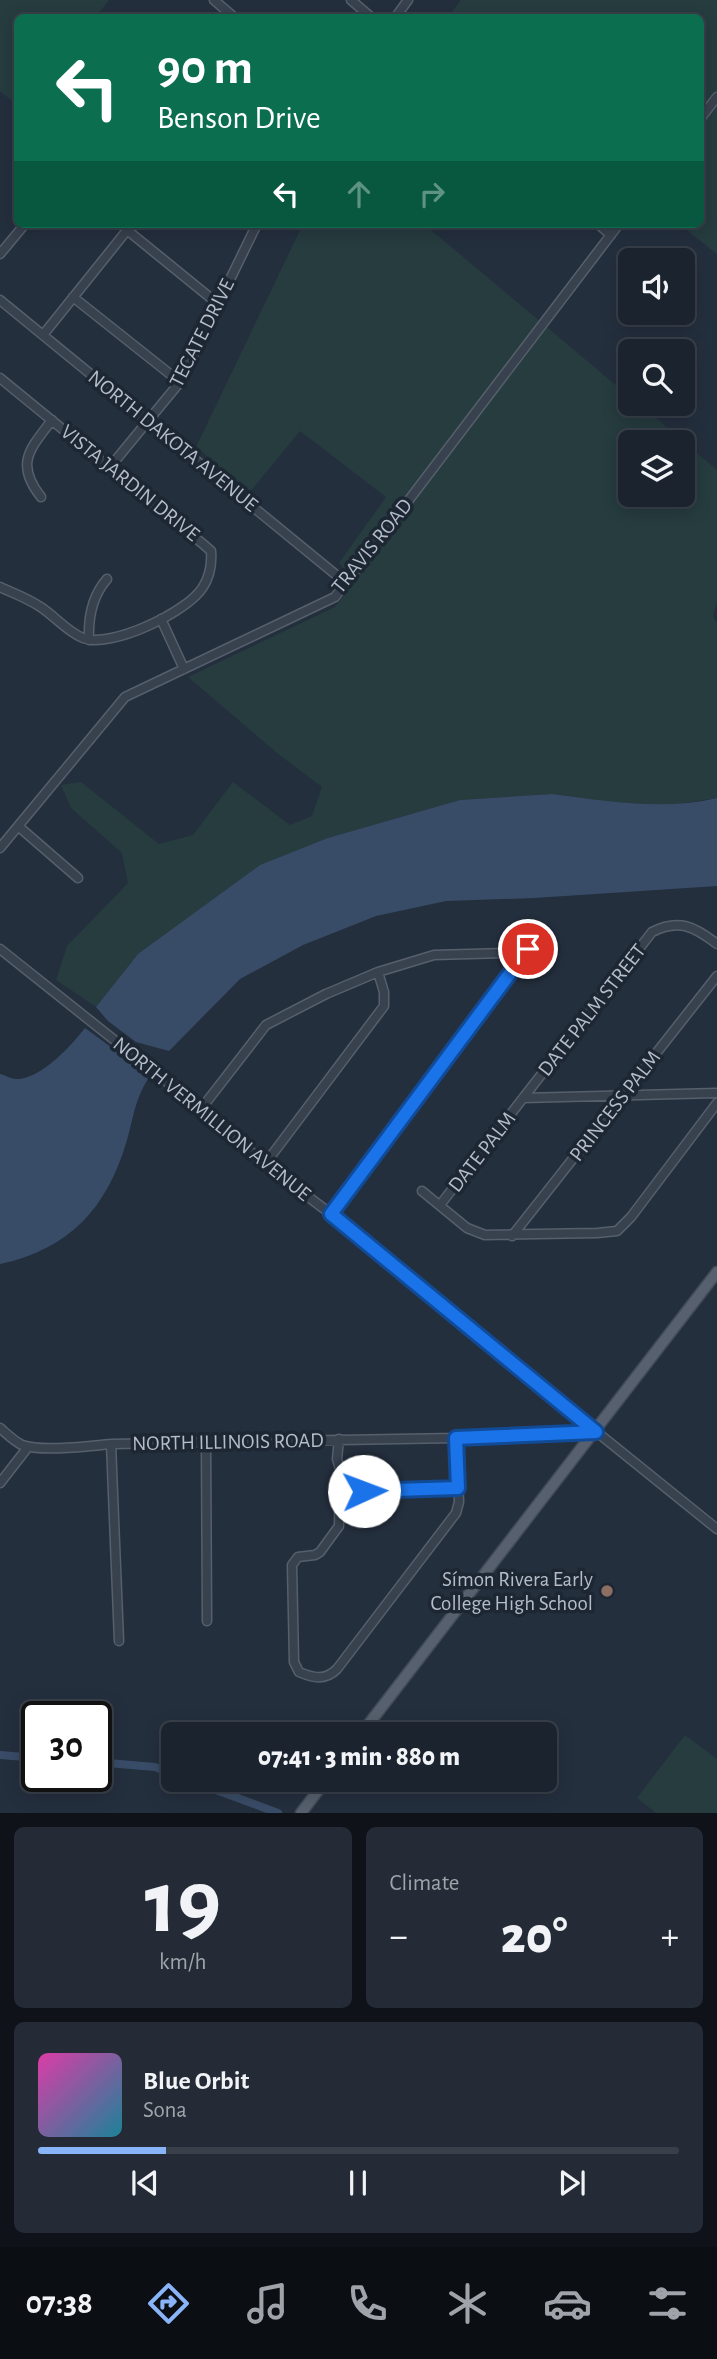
<!DOCTYPE html>
<html lang="en">
<head>
<meta charset="utf-8">
<style>
	:root { --surface:#1b232e; --page:#242b36; --text:#f1f3f6; --muted:#a0a4aa; --line:#39404a; --accent:#8ab4f8 }
	body { margin:0; font-family:"Alegreya Sans",sans-serif; background:var(--page); color:var(--text); height:100vh; display:flex; flex-direction:column; font-size:26px; white-space:nowrap }
	* { box-sizing:border-box; margin:0 }
	p { font-size:23px; color:var(--muted) }
	.icon { flex:none; width:38px; height:38px; fill:none; stroke:currentColor; stroke-width:2; stroke-linecap:round; stroke-linejoin:round }
	.map { position:relative; height:1813px; overflow:hidden }
	.sheet { display:flex; flex-direction:column; gap:14px; padding:14px; background:#0f1319; flex:1 }
	.sheet>* { flex:none }
	.banner { position:absolute; left:14px; top:14px; width:690px; height:214px; border-radius:10px; box-shadow:0 4px 18px #0003,0 0 0 2px var(--line); background:#0b6e4f; color:#fff; overflow:hidden }
	.fabs { position:absolute; left:618px; top:248px; display:grid; gap:14px }
	.fabs a { display:grid; place-items:center; width:77px; height:77px; border-radius:10px; background:var(--surface); box-shadow:0 4px 18px #0003,0 0 0 2px var(--line); font-size:35px }
	.speed { position:absolute; left:21px; top:1701px; display:flex; gap:14px; font-size:35px; font-weight:700; text-align:center }
	.speed>* { display:grid; place-content:center; width:91px; height:91px; border-radius:50%; background:var(--surface); box-shadow:0 4px 18px #0003,0 0 0 2px var(--line); line-height:1 }
	.speed .limit { border:4px solid #111; border-radius:10px; background:#fff; color:#111 }
	.pin { position:absolute; display:grid; place-items:center; width:60px; height:60px; color:#fff; margin:-30px; border:4px solid #fff; border-radius:50%; box-shadow:0 2px 7px #0007 }
	.me { position:absolute; width:77px; margin:-38px; rotate:88deg; stroke-linejoin:round; filter:drop-shadow(0 0 5px #0008) }
	.turn { display:flex; align-items:center; gap:24px; height:147px; padding:0 28px; font-size:32px }
	.turn .icon { width:91px; height:91px; stroke-width:2.5 }
	.turn b { display:block; font-size:49px; line-height:60px }
	.lanes { display:flex; align-items:center; height:66px; padding:0 28px; background:#0003; justify-content:center; gap:35px; direction:ltr }
	.lanes .off { opacity:.35 }
	.big { font-size:52px; font-weight:800; line-height:1.1 }
	.sheet .tile { flex:1; display:flex; flex-direction:column; justify-content:center; gap:10px; min-width:0; padding:0 24px; border-radius:10px; background:var(--page) }
	.sheet .dial { align-items:center; gap:0 }
	.dial b { font-size:91px; line-height:1 }
	.song { display:flex; align-items:center; gap:21px }
	.cover { width:84px; height:84px; border-radius:10px; background:linear-gradient(135deg,hsl(320 70% 55%),hsl(190 70% 35%)) }
	.played { height:7px; border-radius:4px; background:linear-gradient(90deg,var(--accent) 20%,var(--line) 20%) }
	.keys { display:flex; justify-content:space-around; direction:ltr }
	.heat { display:flex; justify-content:space-between; align-items:center; font-size:38px; direction:ltr }
	.sheet .tiles { flex:1; display:grid; gap:14px; grid-template-columns:1fr 1fr }
	.tile:last-child { grid-column:span 2 }
	.trip { position:absolute; left:161px; top:1722px; width:396px; height:70px; border-radius:10px; background:var(--surface); box-shadow:0 4px 18px #0003,0 0 0 2px var(--line); font-weight:800; line-height:70px; text-align:center }
	.menu { display:flex; height:112px; justify-content:space-around; align-items:center; background:#0b0e12; color:var(--muted) }
	.menu .icon { width:49px; height:49px }
	.menu .on { color:var(--accent) }
	.menu b { font-size:32px; color:var(--text) }
	.map>svg:first-child { display:block }
</style>
</head>
<body>
<div class="map">
<svg width="717" height="1813" viewBox="0 0 717 1813">
	<rect width="100%" height="100%" fill="#242f3e"/>
	<!-- green -->
	<path fill="#263c3f" fill-rule="evenodd" d="M0,0H109L96,17L18,18L17,105L0,91Z
		M461,0H717V254L679,224H700V18H447Z
		M303,224H424L630,397V404H639L717,470V601L713,616L717,623V798L665,806L613,802L552,794L460,800L328,838L138,954L96,1007L56,980L67,946L128,883L122,853L71,808L61,785L81,782L159,844L193,835L233,782L290,825L312,816L322,787L277,753L188,677L335,607L355,581L339,563L386,497L300,431L250,492L196,447ZM630,443H682V495H630Z
		M685,1735L717,1759V1813H656L637,1798Z"/>
	<!-- water -->
	<path fill="#394c67" d="M552,794C607,801 662,811 717,798V886L534,898L446,901L376,916L303,945L240,979L169,1051L136,1042L108,1021L96,1007L138,954L260,865L328,838L460,800Z
		M85,1028L150,1076C135,1098 134,1116 127,1140C107,1208 70,1249 0,1264V1074C5,1075 11,1079 16,1079C40,1080 71,1046 85,1028Z"/>
	<g fill="none" stroke-linecap="round" stroke-linejoin="round">
		<!-- canal -->
		<path stroke="#394c67" stroke-width="8" d="M0,1755L37,1758
			M96,1762L155,1767L173,1774
			M189,1780L278,1813"/>
		<!-- minor casing -->
		<g stroke="#565f6c" stroke-width="11">
			<path id="minor" d="M214,0L235,18
				M351,0L372,18
				M395,18L408,0
				M700,119L717,97
				M598,224L611,235
				M127,230L218,304
				M0,254L25,224
				M73,297L180,382
				M0,300L346,583
				M43,335L132,224
				M0,378L203,544L211,551C212,564 210,576 203,587C188,612 110,649 83,638C66,631 54,615 39,606C27,598 13,593 0,587
				M110,467L180,382L257,224
				M41,497C14,463 31,448 52,420
				M161,619L184,669
				M89,640C88,617 92,596 107,579
				M18,826L78,878
				M0,848L125,697L335,597L619,224
				M0,949L201,1109L265,1164L331,1214L484,1341L717,1529
				M523,1098L717,1093
				M201,1109L266,1025L326,994L378,972L434,955L505,953L528,949L331,1214
				M265,1164L384,1006V992L378,972
				M422,1191L467,1228L485,1235L597,1233L617,1231L631,1217L717,1103
				M440,1205L652,932C679,918 695,927 717,944
				M512,1236L717,976
				M0,1428C7,1434 14,1441 22,1445C42,1452 89,1446 111,1444L456,1438L596,1432
				M339,1439L337,1459L340,1469L339,1526L320,1552L315,1555L298,1557L292,1565L294,1662L299,1672C313,1678 325,1681 337,1669L456,1513L459,1502L456,1438
				M206,1443L207,1621
				M111,1444L119,1641
				M0,1483L28,1447
				M340,1492L458,1488"/>
		</g>
		<!-- major casing -->
		<g stroke="#414a57" stroke-width="13">
			<path id="major" d="M361,1734L717,1272
				M301,1813L326,1780"/>
		</g>
		<!-- minor -->
		<use href="#minor" stroke="#38414e" stroke-width="8"/>
		<!-- major -->
		<use href="#major" stroke="#56606e" stroke-width="10"/>
	</g>
	<g fill="none" stroke-linecap="round" stroke-linejoin="round">
		<!-- route casing -->
		<g stroke="#114b97" stroke-width="18">
			<path id="route" d="M364,1491L458,1488L456,1438L596,1432L331,1214L528,949"/>
		</g>
		<!-- route -->
		<use href="#route" stroke="#1a73e8" stroke-width="12"/>
	</g>
	<!-- markers -->
	<circle fill="#8d6e63" stroke="#1d2633" stroke-width="2.5" cx="607" cy="1591" r="7"/>
	<g text-anchor="middle" dominant-baseline="central" stroke-width="7" stroke-linejoin="round" paint-order="stroke">
		<!-- street labels -->
		<g font-size="21" fill="#b4bcc9" stroke="#1d2633">
			<text transform="translate(202 333) rotate(-63)">TECATE DRIVE</text>
			<text transform="translate(173 441) rotate(39)">NORTH DAKOTA AVENUE</text>
			<text transform="translate(130 483) rotate(39)">VISTA JARDIN DRIVE</text>
			<text transform="translate(372 546) rotate(-51)">TRAVIS ROAD</text>
			<text transform="translate(592 1010) rotate(-52)">DATE PALM STREET</text>
			<text transform="translate(615 1106) rotate(-52)">PRINCESS PALM</text>
			<text transform="translate(212 1119) rotate(39)">NORTH VERMILLION AVENUE</text>
			<text transform="translate(482 1152) rotate(-52)">DATE PALM</text>
			<text transform="translate(228 1442) rotate(-1)">NORTH ILLINOIS ROAD</text>
		</g>
		<!-- poi labels -->
		<g font-size="21" fill="#b4bcc9" stroke="#1d2633" text-anchor="end">
			<text x="593" y="1579">Símon Rivera Early<tspan x="593" dy="24">College High School</tspan></text>
		</g>
	</g>
</svg>
<div class="fabs">
<a><svg class="icon" aria-label="sound" viewBox="0 0 24 24"><path d="M4 9h4l5-4v14l-5-4H4zM17 9q2 3 0 6"/></svg></a>
<a><svg class="icon" aria-label="search" viewBox="0 0 24 24"><circle cx="10" cy="10" r="6"/><path d="M15 15l6 6"/></svg></a>
<a><svg class="icon" aria-label="layers" viewBox="0 0 24 24"><path d="M12 4l9 5-9 5-9-5zM3 14l9 5 9-5"/></svg></a>
</div>
<div class="speed"><div class="limit">30</div></div>
<div class="pin" style="left:528px;top:949px;background:#d93025"><svg class="icon" aria-label="arrive" viewBox="0 0 24 24"><path d="M6 21V4h12l-3 4 3 4H6"/></svg></div>
<svg class="me" style="left:364px;top:1491px" viewBox="-20 -20 40 40"><circle r="19" fill="#fff"/><path d="M0-13L10 11 0 6-10 11z" fill="#1a73e8"/></svg>
<div class="trip">07:41 · 3 min · 880 m</div>
<div class="banner">
<div class="turn"><svg class="icon" aria-label="left" viewBox="0 0 24 24"><path d="M17 20v-9H6M10 6l-5 5 5 5"/></svg><div><b>90 m</b>Benson Drive</div></div>
<div class="lanes"><svg class="icon" aria-label="left" viewBox="0 0 24 24"><path d="M17 20v-9H6M10 6l-5 5 5 5"/></svg><svg class="icon off" aria-label="ahead" viewBox="0 0 24 24"><path d="M12 20V5M6 11l6-6 6 6"/></svg><svg class="icon off" aria-label="right" viewBox="0 0 24 24"><path d="M7 20v-9h11M14 6l5 5-5 5"/></svg></div>
</div>
</div>
<section class="sheet">
<div class="tiles">
<div class="tile dial"><b>19</b><p>km/h</p></div>
<div class="tile"><p>Climate</p>
<div class="heat"><a>−</a><b class="big">20°</b><a>+</a></div>
</div>
<div class="tile">
<div class="song"><i class="cover"></i><div><b>Blue Orbit</b><p>Sona</p></div></div>
<div class="played"></div>
<div class="keys"><svg class="icon" aria-label="previous" viewBox="0 0 24 24"><path d="M18 5L8 12l10 7zM5 5v14"/></svg><svg class="icon" aria-label="pause" viewBox="0 0 24 24"><path d="M8 5v14M16 5v14"/></svg><svg class="icon" aria-label="next" viewBox="0 0 24 24"><path d="M6 5l10 7-10 7zM19 5v14"/></svg></div>
</div>
</div>
</section>
<nav class="menu">
<b>07:38</b>
<svg class="icon on" aria-label="directions" viewBox="0 0 24 24"><path d="M12 3l9 9-9 9-9-9zM9 14v-3h6M13 9l2 2-2 2"/></svg>
<svg class="icon" aria-label="music" viewBox="0 0 24 24"><path d="M9 18V5l10-2v13"/><circle cx="6" cy="18" r="3"/><circle cx="16" cy="16" r="3"/></svg>
<svg class="icon" aria-label="phone" viewBox="0 0 24 24"><path d="M5 4h4l2 5-3 2q2 4 5 5l2-3 5 2v4C11 20 4 13 5 4z"/></svg>
<svg class="icon" aria-label="climate" viewBox="0 0 24 24"><path d="M12 3v18M4 7l16 10M4 17L20 7"/></svg>
<svg class="icon" aria-label="car" viewBox="0 0 24 24"><path d="M5 17H2v-5l4-1 3-4h7l3 4 3 1v5h-3M9 17h6M6 11h13"/><circle cx="7" cy="17" r="2"/><circle cx="17" cy="17" r="2"/></svg>
<svg class="icon" aria-label="filters" viewBox="0 0 24 24"><path d="M4 7h16M4 17h16"/><circle cx="9" cy="7" r="2"/><circle cx="15" cy="17" r="2"/></svg>
</nav>
</body>
</html>
